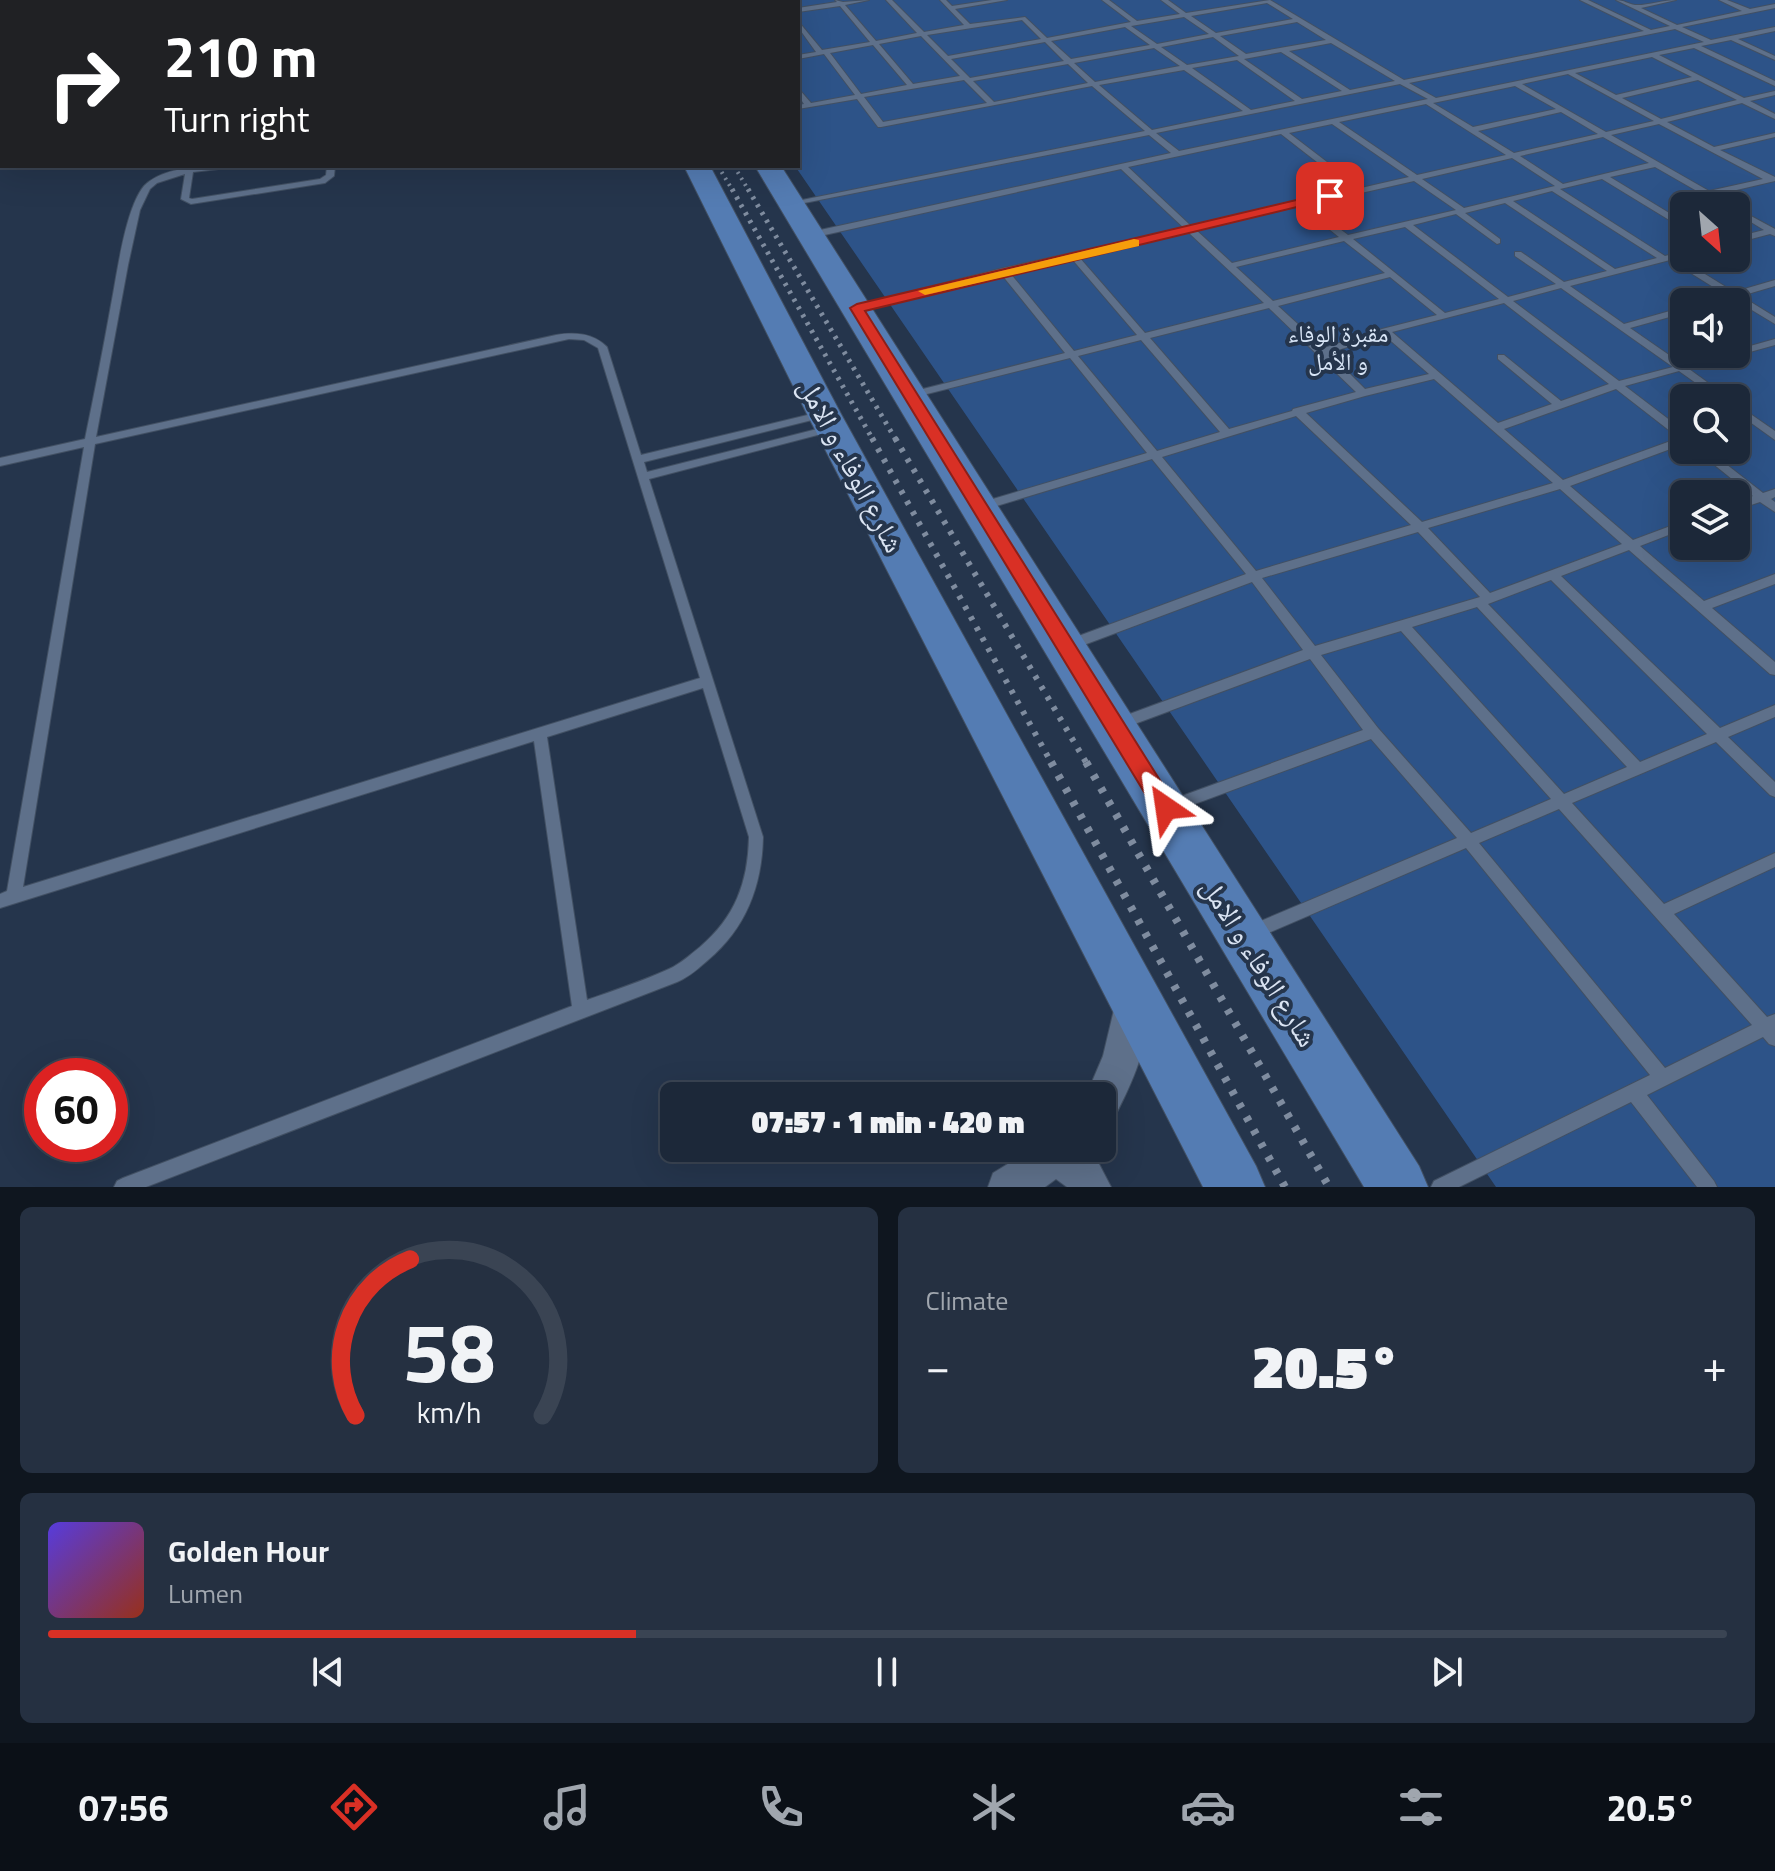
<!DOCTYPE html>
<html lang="en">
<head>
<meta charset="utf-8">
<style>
	:root { --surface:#1c2839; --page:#253041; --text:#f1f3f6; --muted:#a0a6ae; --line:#3a4453; --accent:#d93025 }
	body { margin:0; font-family:"Titillium Web","Noto Naskh Arabic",sans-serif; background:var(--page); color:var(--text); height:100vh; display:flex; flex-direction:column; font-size:30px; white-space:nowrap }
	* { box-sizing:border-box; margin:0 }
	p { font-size:26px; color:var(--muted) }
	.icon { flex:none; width:44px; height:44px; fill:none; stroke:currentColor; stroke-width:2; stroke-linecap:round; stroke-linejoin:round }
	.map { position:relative; height:1187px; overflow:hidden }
	.details { display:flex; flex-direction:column; gap:20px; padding:20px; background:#0f161f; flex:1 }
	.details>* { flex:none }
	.banner { position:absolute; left:0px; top:0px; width:800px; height:168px; box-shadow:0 8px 32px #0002,0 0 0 2px var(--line); background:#202124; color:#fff; overflow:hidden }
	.needle { width:52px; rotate:153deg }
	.controls { position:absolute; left:1670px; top:192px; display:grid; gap:16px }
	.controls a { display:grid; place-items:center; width:80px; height:80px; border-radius:12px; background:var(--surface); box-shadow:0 8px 32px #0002,0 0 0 2px var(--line); font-size:40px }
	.speed { position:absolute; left:24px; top:1058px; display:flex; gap:16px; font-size:40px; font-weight:700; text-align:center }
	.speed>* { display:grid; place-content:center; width:104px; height:104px; border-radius:50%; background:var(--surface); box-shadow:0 8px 32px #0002,0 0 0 2px var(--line); line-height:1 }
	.speed .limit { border:12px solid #d22; background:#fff; color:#111 }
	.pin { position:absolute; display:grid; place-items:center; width:68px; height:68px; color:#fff; margin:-34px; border-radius:16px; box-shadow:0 4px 12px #0006 }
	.me { position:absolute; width:88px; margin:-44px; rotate:328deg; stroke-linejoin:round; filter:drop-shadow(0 0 6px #0008) }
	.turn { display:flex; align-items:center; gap:28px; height:168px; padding:0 32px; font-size:36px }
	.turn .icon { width:104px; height:104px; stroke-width:2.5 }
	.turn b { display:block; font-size:56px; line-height:68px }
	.big { font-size:60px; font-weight:800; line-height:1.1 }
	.details .widget { flex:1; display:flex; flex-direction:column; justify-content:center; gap:12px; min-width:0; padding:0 28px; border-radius:12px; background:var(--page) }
	.details .dial { align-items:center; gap:0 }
	.dial svg { height:208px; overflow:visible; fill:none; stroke:var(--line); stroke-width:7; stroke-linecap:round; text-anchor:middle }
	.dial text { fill:var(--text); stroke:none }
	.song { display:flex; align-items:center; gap:24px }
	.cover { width:96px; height:96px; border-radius:12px; background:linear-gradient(135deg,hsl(250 70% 55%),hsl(10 70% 35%)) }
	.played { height:8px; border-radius:4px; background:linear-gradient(90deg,var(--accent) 35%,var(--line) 35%) }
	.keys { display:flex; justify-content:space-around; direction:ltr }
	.heat { display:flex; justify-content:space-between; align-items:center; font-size:44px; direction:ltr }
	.details .tiles { flex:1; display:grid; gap:20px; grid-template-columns:1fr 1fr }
	.widget:last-child { grid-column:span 2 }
	.trip { position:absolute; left:660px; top:1082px; width:456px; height:80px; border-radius:12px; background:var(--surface); box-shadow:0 8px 32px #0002,0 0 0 2px var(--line); font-weight:800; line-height:80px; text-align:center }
	.menu { display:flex; height:128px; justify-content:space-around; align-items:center; background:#0b1017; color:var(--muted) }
	.menu .icon { width:56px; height:56px }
	.menu .current { color:var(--accent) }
	.menu b { font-size:36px; color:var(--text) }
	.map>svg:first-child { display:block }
</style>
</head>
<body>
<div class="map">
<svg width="1775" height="1187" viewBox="0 0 1775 1187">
	<rect width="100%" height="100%" fill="#25354c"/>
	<!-- green -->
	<path fill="#2d5388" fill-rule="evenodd" d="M681,0H1775V1187H1496L795,166H798V2ZM1684,206H1736V258H1684ZM1684,302H1736V354H1684ZM1684,398H1736V450H1684ZM1684,494H1736V546H1684Z"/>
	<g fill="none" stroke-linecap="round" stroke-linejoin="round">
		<!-- lane casing -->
		<g stroke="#425063" stroke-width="2">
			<path id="lane" d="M418,0H435L431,2H414Z
				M467,0H473L472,2H466Z
				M499,0H505L507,2H501Z
				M608,0H616L618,2H610Z
				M713,0H728L724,2H709Z
				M777,0H783L785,2H779Z
				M835,0L843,2L869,0L845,5L876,41L917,33L886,0H892L924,32L964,25L940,0H946L952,6L992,0H1007L955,9L970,24L1025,17L1047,38L1131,22L1102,0H1109L1137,21L1180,14L1161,0H1168L1186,13L1270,0L1404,80L1644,31L1580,0H1588L1651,30L1670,26L1616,0C1624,0 1628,4 1635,5C1645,6 1664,0 1676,0L1641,8L1677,25L1742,11L1719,0H1727L1750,9L1775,4V8L1682,27L1711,40L1775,27V31L1738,39L1775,56V60L1731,40L1701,46L1775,81V86L1694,48L1659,55L1744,98L1775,91V95L1750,101L1775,114V119L1742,103L1667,122L1714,147L1775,133V137L1720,150L1775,177V181L1715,195L1733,206H1723L1655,167L1610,177L1684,222V229L1602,179L1560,189L1665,256L1684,251V257L1679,258L1734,292L1775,280V286L1741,296L1775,317V324L1732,298L1720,302H1705L1726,295L1670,260L1570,286L1624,324L1684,307V313L1630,328L1682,364L1721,354H1736V350L1775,339V345L1689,369L1729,398H1717L1679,371L1625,386L1684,431V444L1570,486L1633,540L1684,521V529L1640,546L1704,601L1775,574V584L1712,608L1775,662V675L1770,674L1629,550L1561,576L1720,728L1775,705V717L1728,737L1775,782V797L1770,795L1716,742L1572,803L1664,904L1775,853V867L1674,914L1767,1017L1775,1014V1046L1769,1044L1763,1037L1647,1095L1714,1181L1717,1187H1697L1631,1102L1459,1187H1431L1434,1181L1650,1075L1466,848L1254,939L1249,936L1246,931L1249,926L1457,838L1371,739L1173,812L1168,811L1166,806L1168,801L1363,730L1310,659L1121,729L1116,727L1114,723L1116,719L1303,650L1252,582L1073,649H1065L1063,645L1065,641L1246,574L1152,459L980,511L976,510L974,507L976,504L1147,453L1070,358L911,398L907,397V393L1065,353L1002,275L857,311L852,308L854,306L1003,268L1184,228L1121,169L811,238L807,235L811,232L1171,153L1149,135L789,206L788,204L792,202L1145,131L1092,86L881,127H878L857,99L798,109V105L804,104L798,95V88L811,103L855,95L824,54L798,59V55L816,52L798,27V21L822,50L870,42L840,6L798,12V8L837,2ZM1267,3L1293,19L1216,33L1191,16ZM1184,17L1209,34L1157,44L1131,26ZM1022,20L1041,39L948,56L927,35ZM1297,22L1326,40L1246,54L1220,36ZM1125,27L1150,45L1071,59L1051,41ZM1675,29L1704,42L1436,98L1409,83ZM921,36L960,76L913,84L879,44ZM1213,37L1239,56L1187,65L1161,47ZM1045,42L1064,61L970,78L951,59ZM1331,43L1395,81L1350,90L1289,51ZM873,45L907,85L861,94L830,53ZM1154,48L1180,66L1095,82L1074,63ZM1281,52L1342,91L1302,99L1244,59ZM1652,57L1692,77L1616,95L1575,73ZM1237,60L1295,101L1251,110L1192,68ZM1068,64L1088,83L994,102L973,81ZM1184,70L1243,111L1152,130L1099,85ZM1568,74L1654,121L1606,132L1522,84ZM964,80L987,103L883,122L864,97ZM1698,80L1737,100L1661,119L1622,98ZM1400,84L1428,99L1179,151L1156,133ZM1515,86L1556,109L1473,127L1433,103ZM1426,104L1506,155L1417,175L1339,122ZM1561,112L1598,134L1514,153L1478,131ZM1332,124L1409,177L1361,188L1289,133ZM1659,124L1763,179L1709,191L1611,135ZM1281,134L1353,190L1304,201L1300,200L1296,202L1191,226L1128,167ZM1603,137L1649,163L1563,184L1520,156ZM1512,158L1555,186L1464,208L1422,179ZM1414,181L1456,210L1348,235L1308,205ZM1552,191L1657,258L1615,269L1513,201ZM1505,203L1607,271L1564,282L1521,252H1515V256L1556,284L1508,297L1413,225L1456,214L1497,244L1500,243V239L1465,213ZM1300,206L1339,237L1232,263L1196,230ZM1405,227L1499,299L1445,313L1353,239ZM1188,232L1264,303L1145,333L1079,257ZM1344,241L1385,273L1273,301L1236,267ZM1072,259L1137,335L1074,351L1010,273ZM1390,277L1437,315L1382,329L1324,348L1278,306ZM1561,288L1673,367L1619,381L1513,301ZM1504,303L1609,384L1561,401L1504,355H1498V359L1552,404L1498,423L1392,332ZM1269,308L1356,392L1293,409L1292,411L1229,429L1150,338ZM1384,335L1429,374L1365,389L1329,353ZM1141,340L1220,432L1157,451L1078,356ZM1434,379L1553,483L1422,522L1306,413L1365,396ZM1616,389L1679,438L1563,480L1504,429ZM1296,416L1411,525L1256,571L1162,457ZM1560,489L1622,544L1490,593L1428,528ZM1418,532L1480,597L1315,646L1262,578ZM1551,580L1707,734L1640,762L1488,604ZM1477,607L1627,767L1564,794L1412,627ZM1401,631L1551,799L1471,833L1378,728L1321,655ZM1559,809L1752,1025L1665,1068L1479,843Z
				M208,166H231L227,168L193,172L189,198L192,199L320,179L326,175L327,166H335L334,176L325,183L191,204L181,199L185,174L157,183L150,189L140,210L128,265L96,437L556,335C575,332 593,333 607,347L641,455L824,411L829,414L824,417L644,462L647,472L829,426L834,429L829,432L649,479L763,837C762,886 746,928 708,960C699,968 689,977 677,982L146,1187H114L117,1181L123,1178L572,1006L534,741L0,908V894L7,891L84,447L0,466V458L85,439C94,395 103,350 111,305C117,275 125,209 144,186C159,170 187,168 208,166ZM569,339L584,340L598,348L700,678L23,887L95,444ZM703,688L749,837C748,883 735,917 700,947C690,955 680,964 669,969C643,981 615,990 587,1000L547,737Z
				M1736,208L1775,229V236L1770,234L1736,243V237L1764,230L1736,213Z
				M1736,404L1775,431V440L1736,412Z
				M1696,450H1708L1763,493L1775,489V497L1771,499L1775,502V512L1760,502L1736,510V502L1753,496Z"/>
		</g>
		<!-- street casing -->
		<g stroke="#425063" stroke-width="2">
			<path id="street" d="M1130,988L1142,993C1158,1029 1132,1083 1115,1116L1102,1121V1096H1086L1103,1056L1118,993Z
				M1034,1148H1084L1083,1151L1098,1162L1111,1187H1067L1056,1179L1045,1187H988L993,1173Z"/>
		</g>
		<!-- primary casing -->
		<g stroke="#425063" stroke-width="2">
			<path id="primary" d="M633,0H655L656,2H634Z
				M0,32H2V46H0Z
				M0,84H2L0,99Z
				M684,166H710L841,414L1256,1166L1265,1187H1203L807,414Z
				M755,166H781L1419,1166L1428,1187H1364Z"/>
		</g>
		<!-- highway casing -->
		<g stroke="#425063" stroke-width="2">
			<path id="highway" d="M654,0H676L677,2H655Z
				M0,20H2V34H0Z
				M0,53H2V67H0Z"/>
		</g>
		<!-- lane -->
		<use href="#lane" fill="#5e708a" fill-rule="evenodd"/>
		<!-- street -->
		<use href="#street" fill="#5e708a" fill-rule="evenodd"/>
		<!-- primary -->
		<use href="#primary" fill="#547cb3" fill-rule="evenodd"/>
		<!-- highway -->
		<use href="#highway" fill="#4e84ce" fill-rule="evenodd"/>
		<!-- rail-far3 -->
		<path stroke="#7f8c9f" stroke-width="4" stroke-dasharray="2 5" stroke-linecap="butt" d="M520,0L529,2
			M546,0L553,2
			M188,2L199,0
			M207,2L219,0
			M718,166L733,191
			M734,166L749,191"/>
		<!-- rail-far2 -->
		<path stroke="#7f8c9f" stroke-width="5" stroke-dasharray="3 6" stroke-linecap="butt" d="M732,189L873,440
			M748,189L896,440"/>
		<!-- rail-far1 -->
		<path stroke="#7f8c9f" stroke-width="6" stroke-dasharray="4 8" stroke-linecap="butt" d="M872,438L1052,764
			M895,438L1087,764"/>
		<!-- rail -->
		<path stroke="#7f8c9f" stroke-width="8" stroke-dasharray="5 10" stroke-linecap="butt" d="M1051,762L1285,1187
			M1086,762L1329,1187"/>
	</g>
	<!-- route -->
	<path fill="#d93025" stroke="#8d1f18" stroke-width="2" d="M1330,192L1334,193V198L865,311L1173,801L1176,808L1173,815L1166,818L1158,815L850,308L857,304Z"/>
	<!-- slow -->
	<path fill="#f59e0b" d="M1134,239L1139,240V246L925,295L918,291Z"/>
	<g text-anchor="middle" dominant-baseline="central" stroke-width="8" stroke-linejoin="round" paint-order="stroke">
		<!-- far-park labels -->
		<g font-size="24" fill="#d8e5f6" stroke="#25354c">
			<text x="1338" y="333">مقبرة الوفاء<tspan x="1338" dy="28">و الأمل</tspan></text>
		</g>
		<!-- street labels -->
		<g font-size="28" fill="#dae4f3" stroke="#25354c">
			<text transform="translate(852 465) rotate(62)">شارع الوفاء و الامل</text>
			<text transform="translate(1260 962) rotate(58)">شارع الوفاء و الامل</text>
		</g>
	</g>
</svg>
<div class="controls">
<a><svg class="needle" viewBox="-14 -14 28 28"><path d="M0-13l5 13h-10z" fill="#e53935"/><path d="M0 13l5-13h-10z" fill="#a0a6ae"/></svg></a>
<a><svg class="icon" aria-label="sound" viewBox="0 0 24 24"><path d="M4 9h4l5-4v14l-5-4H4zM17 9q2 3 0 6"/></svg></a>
<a><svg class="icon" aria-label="search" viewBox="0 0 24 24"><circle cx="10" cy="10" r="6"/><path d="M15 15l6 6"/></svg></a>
<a><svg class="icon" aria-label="layers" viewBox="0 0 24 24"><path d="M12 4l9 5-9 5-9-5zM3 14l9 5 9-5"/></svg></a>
</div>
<div class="speed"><div class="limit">60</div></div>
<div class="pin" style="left:1330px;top:196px;background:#d93025"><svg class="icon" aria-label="arrive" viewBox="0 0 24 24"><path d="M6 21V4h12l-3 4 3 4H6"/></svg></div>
<svg class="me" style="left:1166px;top:808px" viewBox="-20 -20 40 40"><path d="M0-17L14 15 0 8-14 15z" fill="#d93025" stroke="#fff" stroke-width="4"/></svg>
<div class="trip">07:57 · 1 min · 420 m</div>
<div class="banner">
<div class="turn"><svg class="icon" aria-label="right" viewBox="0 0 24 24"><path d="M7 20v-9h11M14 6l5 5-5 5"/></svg><div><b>210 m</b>Turn right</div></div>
</div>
</div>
<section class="details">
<div class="tiles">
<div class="widget dial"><svg viewBox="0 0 100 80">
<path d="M14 69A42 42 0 1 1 86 69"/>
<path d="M14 69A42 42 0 0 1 35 9" stroke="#d93025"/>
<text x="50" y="56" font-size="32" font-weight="700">58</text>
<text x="50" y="72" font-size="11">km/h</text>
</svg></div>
<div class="widget"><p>Climate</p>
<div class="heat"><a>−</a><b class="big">20.5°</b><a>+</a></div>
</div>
<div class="widget">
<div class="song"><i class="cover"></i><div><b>Golden Hour</b><p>Lumen</p></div></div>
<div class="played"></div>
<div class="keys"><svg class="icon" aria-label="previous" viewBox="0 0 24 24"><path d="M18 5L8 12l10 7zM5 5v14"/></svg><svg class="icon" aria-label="pause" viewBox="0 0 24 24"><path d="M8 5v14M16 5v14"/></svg><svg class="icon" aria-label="next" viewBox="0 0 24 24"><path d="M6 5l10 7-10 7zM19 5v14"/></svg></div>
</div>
</div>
</section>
<nav class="menu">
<b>07:56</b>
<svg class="icon current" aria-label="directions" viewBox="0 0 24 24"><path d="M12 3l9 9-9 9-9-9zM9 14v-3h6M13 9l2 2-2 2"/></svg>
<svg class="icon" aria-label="music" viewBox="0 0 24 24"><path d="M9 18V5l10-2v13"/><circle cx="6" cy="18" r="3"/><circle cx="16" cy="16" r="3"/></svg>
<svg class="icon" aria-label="phone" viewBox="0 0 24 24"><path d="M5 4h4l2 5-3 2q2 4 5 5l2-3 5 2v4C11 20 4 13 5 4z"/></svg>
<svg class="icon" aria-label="climate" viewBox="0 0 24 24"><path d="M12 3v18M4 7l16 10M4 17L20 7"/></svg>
<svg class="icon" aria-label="car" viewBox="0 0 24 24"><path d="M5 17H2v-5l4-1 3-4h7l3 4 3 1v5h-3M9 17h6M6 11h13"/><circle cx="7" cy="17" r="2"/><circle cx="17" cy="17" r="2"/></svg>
<svg class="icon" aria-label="filters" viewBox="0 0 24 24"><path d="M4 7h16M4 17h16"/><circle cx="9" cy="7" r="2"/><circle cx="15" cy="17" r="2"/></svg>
<b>20.5°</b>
</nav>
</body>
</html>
